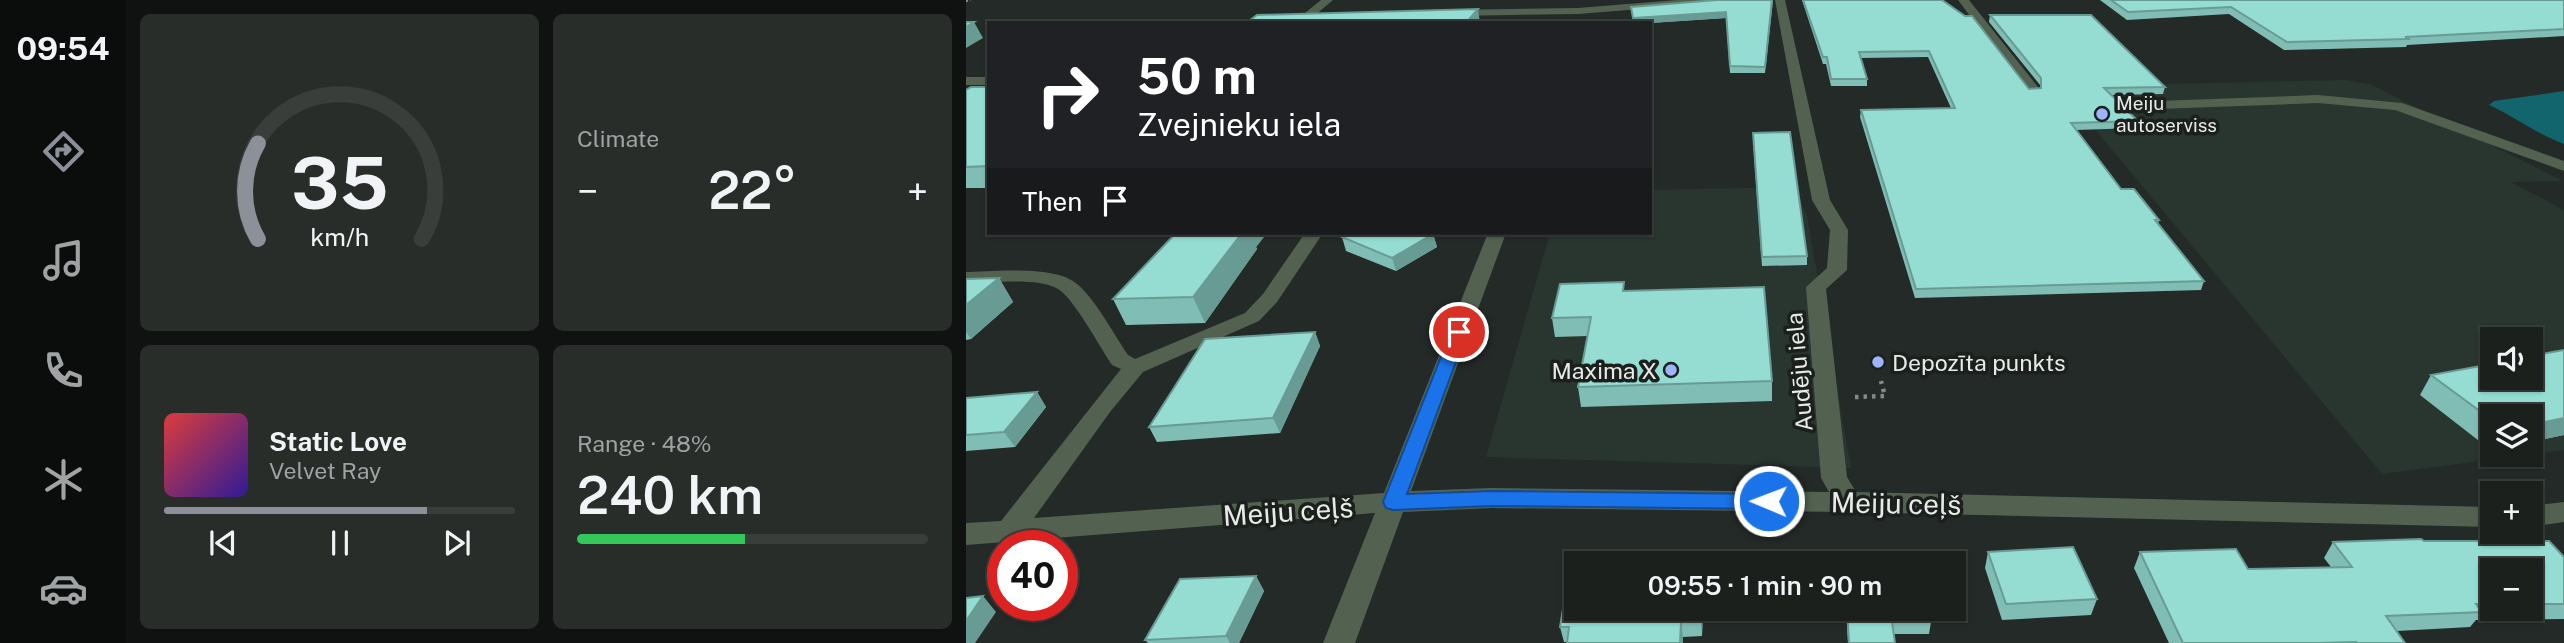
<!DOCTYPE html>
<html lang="en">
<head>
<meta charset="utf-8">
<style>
	:root { --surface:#1b201d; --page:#282d2a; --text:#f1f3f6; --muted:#a0a3a4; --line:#393e3b; --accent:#8c9099 }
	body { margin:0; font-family:"Public Sans",sans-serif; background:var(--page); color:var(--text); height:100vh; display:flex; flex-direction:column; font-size:26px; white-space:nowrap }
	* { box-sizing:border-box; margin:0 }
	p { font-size:23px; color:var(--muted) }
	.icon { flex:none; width:38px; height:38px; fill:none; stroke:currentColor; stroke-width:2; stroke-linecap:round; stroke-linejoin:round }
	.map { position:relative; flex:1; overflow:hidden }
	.drawer { display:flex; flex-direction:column; gap:14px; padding:14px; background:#0f1210; width:840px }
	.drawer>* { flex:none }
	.top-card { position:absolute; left:21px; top:21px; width:665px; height:214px; border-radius:0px; box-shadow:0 2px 5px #0004,0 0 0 2px var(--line); background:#202124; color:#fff; overflow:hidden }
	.buttons { position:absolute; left:1514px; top:327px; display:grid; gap:14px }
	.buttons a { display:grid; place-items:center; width:63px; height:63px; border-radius:0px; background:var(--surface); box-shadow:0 2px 5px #0004,0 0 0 2px var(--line); font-size:35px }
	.speed { position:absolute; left:21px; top:530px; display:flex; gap:14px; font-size:35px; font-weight:700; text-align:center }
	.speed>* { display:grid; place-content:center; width:91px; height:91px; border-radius:50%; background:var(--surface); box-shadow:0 2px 5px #0004,0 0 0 2px var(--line); line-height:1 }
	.speed .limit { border:10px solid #d22; background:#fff; color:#111 }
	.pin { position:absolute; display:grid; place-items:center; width:60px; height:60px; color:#fff; margin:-30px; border:4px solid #fff; border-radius:50%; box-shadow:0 2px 7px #0007 }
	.me { position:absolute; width:77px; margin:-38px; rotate:271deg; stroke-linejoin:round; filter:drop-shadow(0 0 5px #0008) }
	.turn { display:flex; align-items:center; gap:24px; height:147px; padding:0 35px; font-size:32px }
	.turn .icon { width:91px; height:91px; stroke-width:2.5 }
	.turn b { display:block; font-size:49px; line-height:60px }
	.then { display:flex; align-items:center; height:66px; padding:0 35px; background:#0003; gap:14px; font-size:26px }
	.big { font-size:52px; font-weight:600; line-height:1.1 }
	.drawer .tile { flex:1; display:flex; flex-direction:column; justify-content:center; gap:10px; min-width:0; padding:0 24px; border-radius:10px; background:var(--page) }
	.drawer .dial { align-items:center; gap:0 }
	.dial svg { height:182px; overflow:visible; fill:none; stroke:var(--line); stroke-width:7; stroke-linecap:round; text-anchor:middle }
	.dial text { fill:var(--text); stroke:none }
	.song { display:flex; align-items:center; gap:21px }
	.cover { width:84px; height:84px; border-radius:10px; background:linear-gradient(135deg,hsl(0 70% 55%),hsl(250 70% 35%)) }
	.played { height:7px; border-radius:4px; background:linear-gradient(90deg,var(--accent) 75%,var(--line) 75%) }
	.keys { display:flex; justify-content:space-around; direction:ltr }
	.heat { display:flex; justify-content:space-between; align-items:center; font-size:38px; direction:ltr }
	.charge { height:10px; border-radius:5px; background:linear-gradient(90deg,#34c759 48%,var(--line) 0) }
	.drawer .tiles { flex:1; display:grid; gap:14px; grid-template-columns:repeat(2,1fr) }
	.trip { position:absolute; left:598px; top:551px; width:402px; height:70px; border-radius:0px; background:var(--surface); box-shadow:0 2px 5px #0004,0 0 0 2px var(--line); font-weight:600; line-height:70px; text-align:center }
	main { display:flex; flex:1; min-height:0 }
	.menu { display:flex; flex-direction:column; width:126px; justify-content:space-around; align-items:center; background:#0b0d0c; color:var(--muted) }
	.menu .icon { width:49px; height:49px }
	.menu .selected { color:var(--accent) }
	.menu b { font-size:32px; color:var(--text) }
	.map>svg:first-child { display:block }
</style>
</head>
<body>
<main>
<nav class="menu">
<b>09:54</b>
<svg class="icon selected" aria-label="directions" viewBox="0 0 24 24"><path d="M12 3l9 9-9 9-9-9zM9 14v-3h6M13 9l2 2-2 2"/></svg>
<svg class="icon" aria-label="music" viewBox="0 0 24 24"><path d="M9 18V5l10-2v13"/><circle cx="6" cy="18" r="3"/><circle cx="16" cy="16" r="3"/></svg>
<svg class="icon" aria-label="phone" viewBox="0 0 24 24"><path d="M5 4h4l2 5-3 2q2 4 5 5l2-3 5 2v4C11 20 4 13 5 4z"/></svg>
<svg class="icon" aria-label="climate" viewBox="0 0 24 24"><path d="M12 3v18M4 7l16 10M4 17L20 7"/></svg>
<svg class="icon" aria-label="car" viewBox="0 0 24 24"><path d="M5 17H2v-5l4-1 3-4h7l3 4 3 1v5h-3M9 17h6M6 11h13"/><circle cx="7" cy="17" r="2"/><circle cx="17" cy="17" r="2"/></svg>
</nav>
<section class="drawer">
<div class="tiles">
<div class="tile dial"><svg viewBox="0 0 100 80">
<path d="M14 69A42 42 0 1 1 86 69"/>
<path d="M14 69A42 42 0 0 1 14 27" stroke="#8c9099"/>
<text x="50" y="56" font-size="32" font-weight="700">35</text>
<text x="50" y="72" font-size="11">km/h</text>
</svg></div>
<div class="tile"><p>Climate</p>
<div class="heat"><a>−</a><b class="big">22°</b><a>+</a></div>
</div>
<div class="tile">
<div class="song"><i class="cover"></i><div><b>Static Love</b><p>Velvet Ray</p></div></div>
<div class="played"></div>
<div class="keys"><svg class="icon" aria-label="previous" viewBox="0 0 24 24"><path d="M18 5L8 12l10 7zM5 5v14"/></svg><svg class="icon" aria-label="pause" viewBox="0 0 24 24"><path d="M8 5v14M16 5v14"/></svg><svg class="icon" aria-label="next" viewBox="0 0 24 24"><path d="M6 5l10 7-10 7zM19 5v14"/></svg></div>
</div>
<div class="tile"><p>Range · 48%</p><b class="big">240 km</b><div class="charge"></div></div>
</div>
</section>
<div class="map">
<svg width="1598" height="643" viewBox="0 0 1598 643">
	<rect width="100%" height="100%" fill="#242a27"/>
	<!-- built -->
	<path fill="#29352f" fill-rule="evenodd" d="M1378,80L1404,84L1597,181L1545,182L1598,210V450L1565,454L1564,416H1526V455H1559L1416,474L1093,86ZM1526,340H1564V378H1526Z
		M830,187L841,216L885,468L520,457L584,233H684V190Z"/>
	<!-- water -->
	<path fill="#12646d" d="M1598,91V144C1571,134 1549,117 1523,105L1528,101Z"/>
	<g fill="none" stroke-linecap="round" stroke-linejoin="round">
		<!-- path-far1 -->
		<path stroke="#858987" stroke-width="2.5" stroke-dasharray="2 2.5" stroke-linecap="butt" d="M0,1L5,0"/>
		<!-- path -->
		<path stroke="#858987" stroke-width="4.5" stroke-dasharray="3.5 5" stroke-linecap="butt" d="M889,397L919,396L915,381"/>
		<!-- minor -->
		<path fill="#536250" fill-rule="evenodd" d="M355,0H367L347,17H339V13Z
			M711,0H756L751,3L612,14L484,16L479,13L484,10L612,8Z
			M809,0H819L864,200L882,230L881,270L860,289L881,477L890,492L1526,507V527L882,512L526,508L437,512L389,643H357L409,513L0,545V523L35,521L155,369L146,365C135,349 107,297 92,289C71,277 24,283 0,284V272C26,271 85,266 107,281C127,294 148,335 162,355L169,359L279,313L297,294L339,233H357L311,302L293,321L177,372L144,412L68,518L418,493L522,233H540L445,491L526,488L863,492L855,478L840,287L861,268L864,230L846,200Z
			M992,0H1003L1072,87V93H1062Z
			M0,77H23V85H0Z
			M1352,95L1436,103L1598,161V171L1429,110L1352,103L1192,109L1185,105L1192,101Z
			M1598,502V522L1564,527V506Z"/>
	</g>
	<!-- wall -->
	<path fill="#80beb5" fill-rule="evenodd" d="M751,0H807L799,73H764L760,18L684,23H667L665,7Z
		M836,0H976L1063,89L1074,88V85L1023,22L1024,15L1199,87L1197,94L1145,95L1172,121L1170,128L1110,130L1155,189L1193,220L1192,224L1238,281L1235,290L949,298L894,117L895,110L985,108L962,57L895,58L901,79V86H865L860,64H857Z
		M1134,0H1598V36L1441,45L1440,47L1318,50L1263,14L1161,20Z
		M23,87V188H0V90Z
		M787,140L841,256V265L796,266Z
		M210,233H301L290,247L291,249L239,323L160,325L147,299Z
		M467,234L471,247L430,271L380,251L376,237Z
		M33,278L47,302L5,339L0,340V279Z
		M659,291L806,381V401L615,407L612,387L622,336L589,337L586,318Z
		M349,332L354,346L314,433L191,442L183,427Z
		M1598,350V435L1564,442L1526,416V451L1454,395L1465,375Z
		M71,392L80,407L49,447L0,451V398Z
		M1458,541L1598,557V619L1510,620L1504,627L1431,631L1439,643H1203L1168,568L1174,552L1282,569L1365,567L1358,558L1367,542ZM1526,570H1564V609H1526Z
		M1022,552L1131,599L1125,615L1036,620L1019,568Z
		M736,554L737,564H611V609H737L736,636L717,637V643L598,642L594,627L605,560Z
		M290,576L298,591L273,643H182L179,640Z
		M880,609H963L965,622L963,634H928L929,643H882Z"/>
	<!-- shaded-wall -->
	<path fill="#689b93" d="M512,9L514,23H500Z
		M760,12V18L684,23H667V18Z
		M8,22L17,38L0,48V27Z
		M276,233H301L290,247L291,249L239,323L227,297Z
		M467,234L471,247L430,271L426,258Z
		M33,278L47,302L5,339L0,332V305Z
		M349,332L354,346L314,433L307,418Z
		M71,392L80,407L49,447L38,432Z
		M1598,418V435L1564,442V425Z
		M290,576L298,591L273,643H264L260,636Z
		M17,596L30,612L9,643H0V621Z
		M735,609H737L736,636L735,621Z
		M715,622L717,637V643H714Z"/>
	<!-- building -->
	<path fill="#95ddd2" stroke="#689b93" stroke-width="2" d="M751,0H806L799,67L764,66L760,12L667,18L665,7Z
		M837,0H976L999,16H1006L1063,89L1075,88V78L1024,15H1125L1199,87L1138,88L1172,121L1105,123L1155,189H1168L1193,220H1189L1238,281L950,289L895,110L989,108L963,51L893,52L901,79H865L861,57H857Z
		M1145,0H1598V29L1439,37L1444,39L1321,42L1265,7L1162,12Z
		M512,9L500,23H280L291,15Z
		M0,22H8L0,27Z
		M5,87H23V166L0,167V90Z
		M824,132L841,256L796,257L787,133Z
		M210,233H276L227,297L147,299Z
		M385,233H464L467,234L426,258L376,237Z
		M33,278L0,305V279Z
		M658,282L657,291L798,287L806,381L612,387L625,317L586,318L594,284Z
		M349,332L307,418L183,427L239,339Z
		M1598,350V418L1564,425V416H1526V420L1465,375L1526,364V378H1564V356Z
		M71,392L38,432L0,435V398Z
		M1455,539L1458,541H1583L1598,557V604H1564V570H1526V604H1510L1516,612L1420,616L1439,643H1391L1390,642L1350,643H1217L1174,552L1270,549L1282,569L1386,567L1367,542Z
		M1107,547L1131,599L1040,604L1022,552Z
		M843,552H954L956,564H843Z
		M736,554V564H611V609H735V621L715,622L714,643H601L603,627H594L605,560Z
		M290,576L260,636L179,640L214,579Z
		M17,596L0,621V598Z
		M881,609H963L965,622H926L929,643H883Z"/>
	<!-- route -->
	<path fill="#1a73e8" stroke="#114b97" stroke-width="2" d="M493,327L501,332L441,494L526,491L803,494L810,496L813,501L810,507L803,509L526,506L427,510L420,508L417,502L485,332Z"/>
	<!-- markers -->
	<g fill="#9eb3fd" stroke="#1b201d" stroke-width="2.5">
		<circle cx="1136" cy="114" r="7"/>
		<circle cx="912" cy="362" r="7"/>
		<circle cx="705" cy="370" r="7"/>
	</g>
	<g text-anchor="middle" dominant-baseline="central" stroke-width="7" stroke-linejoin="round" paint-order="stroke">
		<!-- far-poi labels -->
		<g font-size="19" fill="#e7eae8" stroke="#1b201d" text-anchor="start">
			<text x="1150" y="103">Meiju<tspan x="1150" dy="22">autoserviss</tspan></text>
		</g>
		<!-- poi labels -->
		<g font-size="23" fill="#e7eae8" stroke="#1b201d" text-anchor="start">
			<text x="926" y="362">Depozīta punkts</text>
			<text x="691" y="370" text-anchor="end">Maxima X</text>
		</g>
		<!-- street labels -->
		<g font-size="23" fill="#e7eae8" stroke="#1b201d">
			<text transform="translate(833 372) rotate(-95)">Audēju iela</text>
		</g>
		<!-- near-street labels -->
		<g font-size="28" fill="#e7eae8" stroke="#1b201d">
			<text transform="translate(930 503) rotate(1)">Meiju ceļš</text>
			<text transform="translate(322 511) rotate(-4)">Meiju ceļš</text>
		</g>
	</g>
</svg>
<div class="buttons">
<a><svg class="icon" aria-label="sound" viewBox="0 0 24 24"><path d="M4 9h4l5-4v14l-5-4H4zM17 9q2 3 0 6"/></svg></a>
<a><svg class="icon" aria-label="layers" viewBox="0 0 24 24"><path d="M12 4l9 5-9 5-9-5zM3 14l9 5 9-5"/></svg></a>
<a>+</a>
<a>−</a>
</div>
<div class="speed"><div class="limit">40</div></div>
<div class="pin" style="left:493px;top:332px;background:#d93025"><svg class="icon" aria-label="arrive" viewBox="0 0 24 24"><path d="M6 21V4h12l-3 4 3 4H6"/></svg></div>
<svg class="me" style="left:803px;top:501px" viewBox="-20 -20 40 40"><circle r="17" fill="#1a73e8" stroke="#fff" stroke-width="3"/><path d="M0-11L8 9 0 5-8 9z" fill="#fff"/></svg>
<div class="trip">09:55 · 1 min · 90 m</div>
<div class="top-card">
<div class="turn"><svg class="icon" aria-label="right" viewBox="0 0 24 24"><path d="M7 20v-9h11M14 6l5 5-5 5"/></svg><div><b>50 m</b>Zvejnieku iela</div></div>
<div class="then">Then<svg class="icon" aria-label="arrive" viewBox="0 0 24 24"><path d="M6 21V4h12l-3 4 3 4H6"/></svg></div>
</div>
</div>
</main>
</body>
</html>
